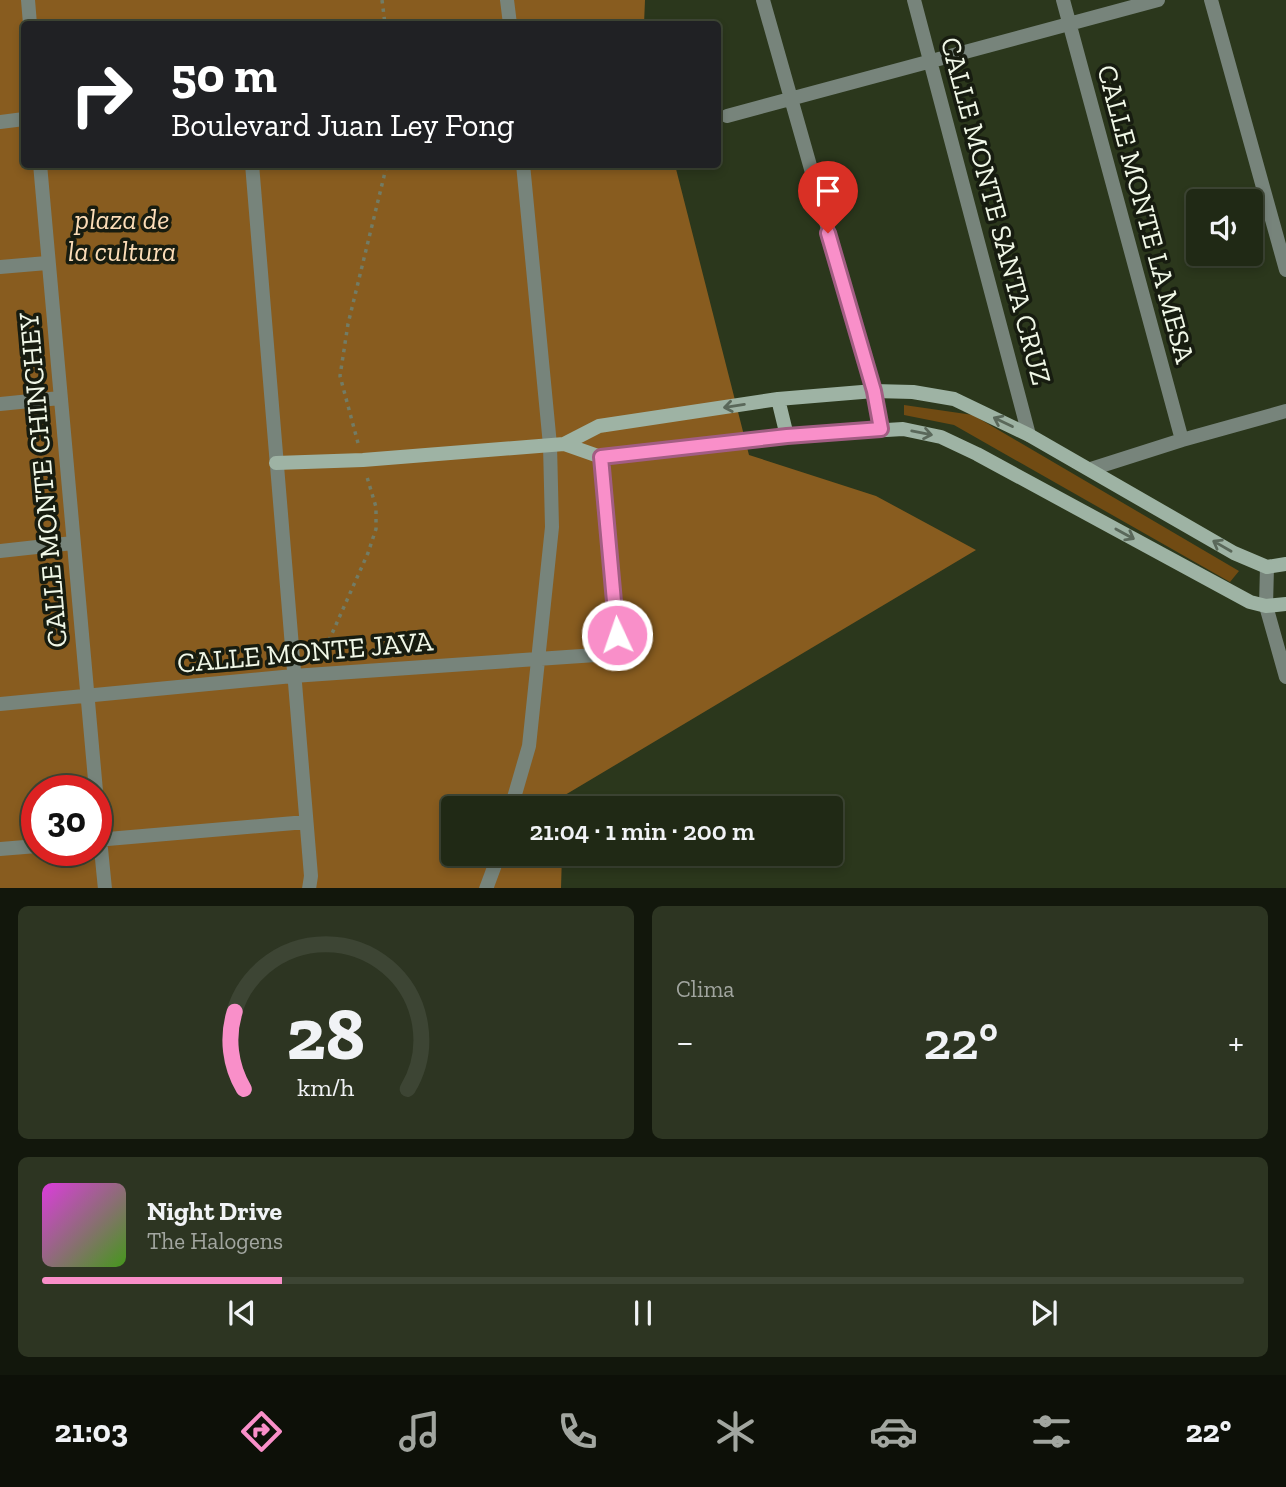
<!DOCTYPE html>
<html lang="es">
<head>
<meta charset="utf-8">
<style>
	:root { --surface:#202915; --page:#2d3522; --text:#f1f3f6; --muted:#a2a6a0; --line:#3d4534; --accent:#f98fc9 }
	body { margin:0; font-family:"Zilla Slab",serif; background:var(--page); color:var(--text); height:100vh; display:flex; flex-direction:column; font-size:26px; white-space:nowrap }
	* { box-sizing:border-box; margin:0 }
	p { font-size:23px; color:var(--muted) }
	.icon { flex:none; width:38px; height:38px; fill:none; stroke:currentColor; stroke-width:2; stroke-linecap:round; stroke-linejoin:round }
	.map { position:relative; height:888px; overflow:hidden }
	.sheet { display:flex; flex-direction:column; gap:18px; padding:18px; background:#12170c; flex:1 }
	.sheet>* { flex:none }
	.top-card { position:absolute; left:21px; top:21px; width:700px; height:147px; border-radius:7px; box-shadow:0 4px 10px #0003,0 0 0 2px var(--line); background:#202124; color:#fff; overflow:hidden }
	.controls { position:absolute; left:1186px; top:189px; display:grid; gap:14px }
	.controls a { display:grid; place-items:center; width:77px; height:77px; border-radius:7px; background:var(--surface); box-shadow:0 4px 10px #0003,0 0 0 2px var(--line); font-size:35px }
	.speed { position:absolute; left:21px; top:775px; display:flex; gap:14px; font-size:35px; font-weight:700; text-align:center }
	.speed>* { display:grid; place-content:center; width:91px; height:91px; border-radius:50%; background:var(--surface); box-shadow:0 4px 10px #0003,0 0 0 2px var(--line); line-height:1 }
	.speed .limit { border:10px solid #d22; background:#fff; color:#111 }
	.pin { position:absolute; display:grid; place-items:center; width:60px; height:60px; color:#fff; margin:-72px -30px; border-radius:50% 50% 50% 0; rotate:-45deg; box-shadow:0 0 7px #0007 }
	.pin .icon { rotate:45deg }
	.me { position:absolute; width:77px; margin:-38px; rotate:357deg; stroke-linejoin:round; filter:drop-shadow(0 0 5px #0008) }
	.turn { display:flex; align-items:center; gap:24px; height:147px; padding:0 35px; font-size:32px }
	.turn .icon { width:91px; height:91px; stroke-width:2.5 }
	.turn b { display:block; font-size:49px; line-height:60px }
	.big { font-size:52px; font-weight:600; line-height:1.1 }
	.sheet .tile { flex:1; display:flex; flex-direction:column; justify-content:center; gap:10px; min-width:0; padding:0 24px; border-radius:10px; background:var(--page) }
	.sheet .dial { align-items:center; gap:0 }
	.dial svg { height:182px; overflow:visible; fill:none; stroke:var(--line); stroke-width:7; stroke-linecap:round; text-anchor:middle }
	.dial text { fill:var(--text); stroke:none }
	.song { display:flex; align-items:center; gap:21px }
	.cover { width:84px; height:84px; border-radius:10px; background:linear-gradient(135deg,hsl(300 70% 55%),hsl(100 70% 35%)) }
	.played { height:7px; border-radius:4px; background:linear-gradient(90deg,var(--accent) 20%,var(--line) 20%) }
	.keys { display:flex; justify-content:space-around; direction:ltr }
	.heat { display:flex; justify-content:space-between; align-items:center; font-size:38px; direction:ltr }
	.sheet .tiles { flex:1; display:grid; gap:18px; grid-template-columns:1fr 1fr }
	.tile:last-child { grid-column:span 2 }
	.trip { position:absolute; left:441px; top:796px; width:402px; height:70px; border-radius:7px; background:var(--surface); box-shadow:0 4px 10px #0003,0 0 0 2px var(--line); font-weight:600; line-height:70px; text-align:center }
	.tab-bar { display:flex; height:112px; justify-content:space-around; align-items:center; background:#0d1008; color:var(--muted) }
	.tab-bar .icon { width:49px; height:49px }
	.tab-bar .on { color:var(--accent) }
	.tab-bar b { font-size:32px; color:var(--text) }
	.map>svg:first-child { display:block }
</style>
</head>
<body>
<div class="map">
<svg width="1286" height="889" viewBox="0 0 1286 889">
	<rect width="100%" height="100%" fill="#2b371c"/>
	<!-- green -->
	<path fill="#714b13" d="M904,405L973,415L1239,571L1230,582L954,425L904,415Z"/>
	<!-- forest -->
	<path fill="#885c1f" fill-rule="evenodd" d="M0,0H645L644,24H24V164L675,165L749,455L876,496L976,550L565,795L564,808H453V854H562L561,888H0ZM37,791H96V850H37Z"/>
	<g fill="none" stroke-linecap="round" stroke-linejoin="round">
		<!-- path -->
		<path stroke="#727c65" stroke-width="3.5" stroke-dasharray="3.5 5" stroke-linecap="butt" d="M382,0L385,24
			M358,443L340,376L348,324L387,164
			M322,656L368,553L376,529V507L367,477"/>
		<!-- street -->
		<path stroke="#77847b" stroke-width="14" d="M28,0L30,24
			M507,0L510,24
			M763,0L874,391L881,429
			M914,0L1029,435
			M1063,0L1182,440
			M1211,0L1286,270
			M727,116L1158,0
			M0,122L24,119
			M40,164L96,791
			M252,164L311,876L309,889
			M0,267L47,263
			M0,404L60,398
			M1091,469L1182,440L1286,411
			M0,551L73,543
			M1267,567L1266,606L1286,677
			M0,704L293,676L596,655L611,645L617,635L601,457
			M96,798L105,889
			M511,808L529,746L552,527L550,445L523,164
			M96,840L306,822
			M0,849L37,846
			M486,889L499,854"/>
		<!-- secondary -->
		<path stroke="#9eb3a4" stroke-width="14" d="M778,399L787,436
			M564,444L601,457L787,436L903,429L941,437L977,454L1250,602L1266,606L1286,604
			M276,463L363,460L564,444L599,426L778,399L874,391L913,392L954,399L1029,435L1234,553L1267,567L1286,564"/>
	</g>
	<!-- one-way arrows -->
	<defs><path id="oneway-shaft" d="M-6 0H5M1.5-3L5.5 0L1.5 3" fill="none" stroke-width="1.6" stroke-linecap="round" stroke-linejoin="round" transform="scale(1.75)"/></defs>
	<g stroke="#5a685a">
		<use href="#oneway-shaft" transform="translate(734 406) rotate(171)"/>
		<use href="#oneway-shaft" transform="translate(1003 422) rotate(-154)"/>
		<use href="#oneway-shaft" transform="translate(922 433) rotate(11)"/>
		<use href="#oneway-shaft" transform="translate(1125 534) rotate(29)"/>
		<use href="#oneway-shaft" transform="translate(1222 546) rotate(-150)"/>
	</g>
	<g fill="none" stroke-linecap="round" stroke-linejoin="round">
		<!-- route casing -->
		<g stroke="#a25d83" stroke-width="18">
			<path id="route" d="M617,635L601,457L787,436L881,429L874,391L828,233"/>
		</g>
		<!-- route -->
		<use href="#route" stroke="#f98fc9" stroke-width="12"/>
	</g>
	<g text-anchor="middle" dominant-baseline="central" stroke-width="7" stroke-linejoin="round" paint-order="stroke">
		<!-- street labels -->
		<g font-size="28" fill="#f0f7e7" stroke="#171c10">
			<text transform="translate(996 211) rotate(75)">CALLE MONTE SANTA CRUZ</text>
			<text transform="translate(1146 214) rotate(75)">CALLE MONTE LA MESA</text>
			<text transform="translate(43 480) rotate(-95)">CALLE MONTE CHINCHEY</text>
			<text transform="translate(305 652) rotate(-5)">CALLE MONTE JAVA</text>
		</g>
		<!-- park labels -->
		<g font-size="28" font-style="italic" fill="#fcddb8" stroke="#171c10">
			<text x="122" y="219">plaza de<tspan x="122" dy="32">la cultura</tspan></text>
		</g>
	</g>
</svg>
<div class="controls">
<a><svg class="icon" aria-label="sound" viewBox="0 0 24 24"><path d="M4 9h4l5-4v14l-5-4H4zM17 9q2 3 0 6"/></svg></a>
</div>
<div class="speed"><div class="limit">30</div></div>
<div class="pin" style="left:828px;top:233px;background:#d93025"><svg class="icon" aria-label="arrive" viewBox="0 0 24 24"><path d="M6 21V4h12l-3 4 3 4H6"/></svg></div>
<svg class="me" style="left:617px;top:635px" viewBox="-20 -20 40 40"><circle r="17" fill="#f98fc9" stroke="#fff" stroke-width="3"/><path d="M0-11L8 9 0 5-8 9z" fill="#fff"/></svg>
<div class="trip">21:04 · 1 min · 200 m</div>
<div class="top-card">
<div class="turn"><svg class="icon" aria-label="right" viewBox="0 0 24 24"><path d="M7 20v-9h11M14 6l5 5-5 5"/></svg><div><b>50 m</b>Boulevard Juan Ley Fong</div></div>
</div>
</div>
<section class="sheet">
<div class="tiles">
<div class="tile dial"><svg viewBox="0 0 100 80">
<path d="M14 69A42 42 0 1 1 86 69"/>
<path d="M14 69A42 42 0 0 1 10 35" stroke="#f98fc9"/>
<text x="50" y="56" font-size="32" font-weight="700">28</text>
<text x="50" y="72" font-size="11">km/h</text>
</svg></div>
<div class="tile"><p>Clima</p>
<div class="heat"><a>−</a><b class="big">22°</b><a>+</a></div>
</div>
<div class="tile">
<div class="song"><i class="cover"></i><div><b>Night Drive</b><p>The Halogens</p></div></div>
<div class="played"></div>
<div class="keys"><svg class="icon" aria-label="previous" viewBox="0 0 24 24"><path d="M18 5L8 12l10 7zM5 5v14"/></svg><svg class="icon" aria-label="pause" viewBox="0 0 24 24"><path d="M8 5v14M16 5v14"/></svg><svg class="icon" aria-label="next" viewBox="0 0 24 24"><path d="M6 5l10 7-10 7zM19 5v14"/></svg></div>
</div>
</div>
</section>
<nav class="tab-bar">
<b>21:03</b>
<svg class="icon on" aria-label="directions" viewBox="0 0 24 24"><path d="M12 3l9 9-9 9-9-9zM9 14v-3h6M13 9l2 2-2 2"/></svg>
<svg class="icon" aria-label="music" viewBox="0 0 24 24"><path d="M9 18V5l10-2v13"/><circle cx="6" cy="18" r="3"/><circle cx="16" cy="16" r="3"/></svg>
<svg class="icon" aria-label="phone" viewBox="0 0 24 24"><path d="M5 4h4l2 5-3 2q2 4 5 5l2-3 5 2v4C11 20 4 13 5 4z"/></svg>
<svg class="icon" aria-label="climate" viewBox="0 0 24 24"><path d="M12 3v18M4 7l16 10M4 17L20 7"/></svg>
<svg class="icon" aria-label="car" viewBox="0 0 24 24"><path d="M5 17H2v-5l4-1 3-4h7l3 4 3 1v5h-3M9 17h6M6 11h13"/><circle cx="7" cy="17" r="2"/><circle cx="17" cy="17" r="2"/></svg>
<svg class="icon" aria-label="filters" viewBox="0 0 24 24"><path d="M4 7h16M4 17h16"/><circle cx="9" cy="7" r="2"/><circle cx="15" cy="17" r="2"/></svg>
<b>22°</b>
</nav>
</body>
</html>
